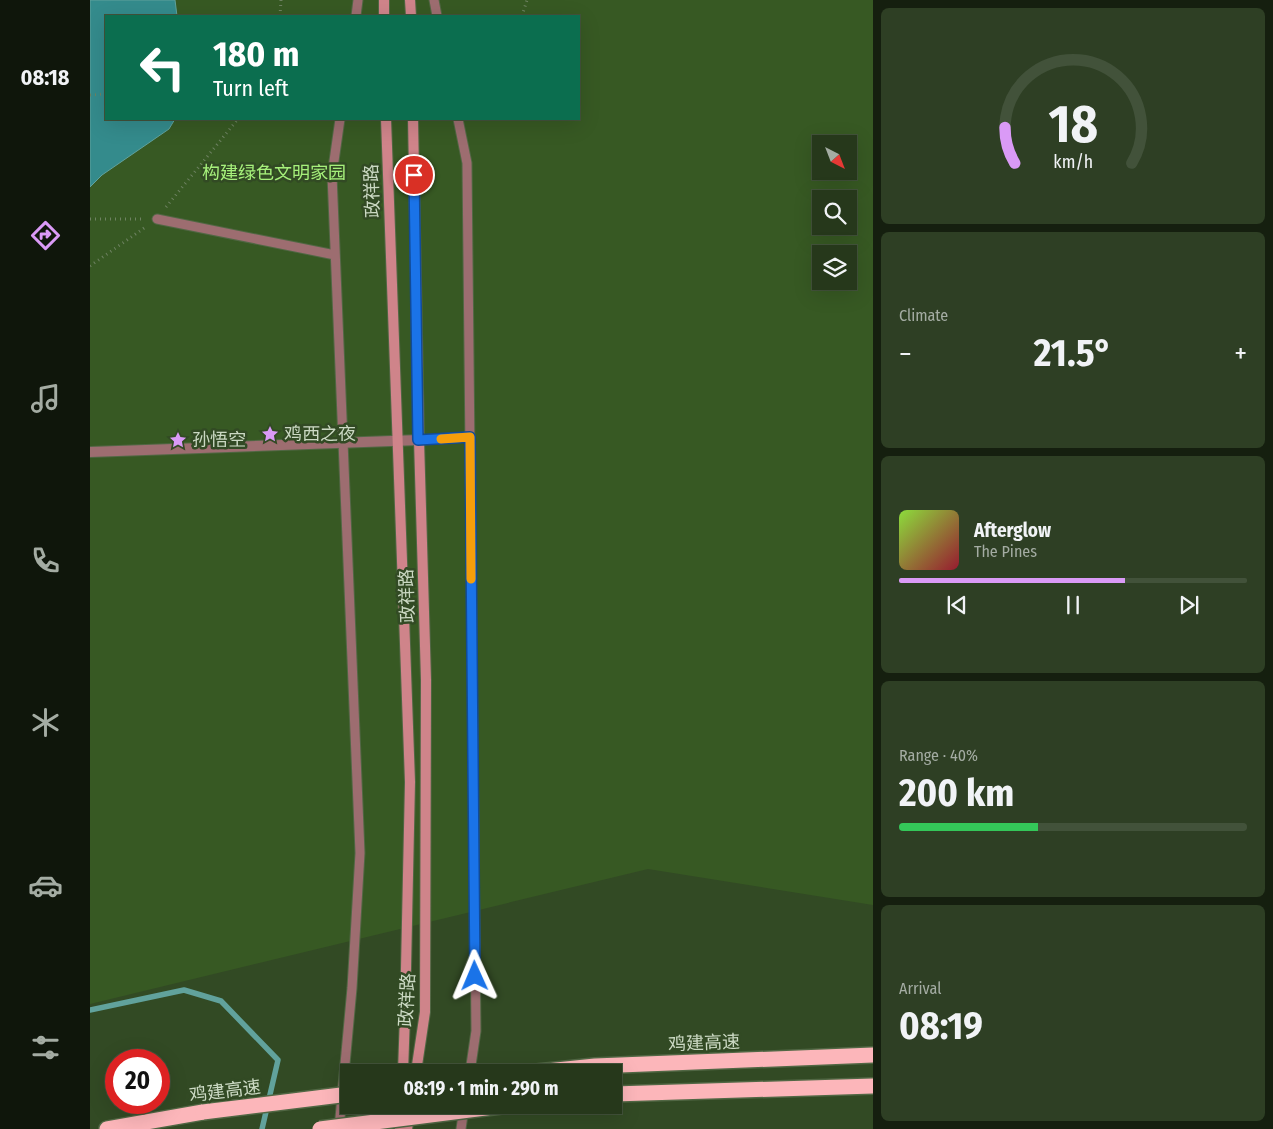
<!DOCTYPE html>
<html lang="en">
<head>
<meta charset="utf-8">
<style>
	:root { --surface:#26381b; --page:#2e3f24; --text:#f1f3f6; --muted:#a4aca3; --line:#42523a; --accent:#da9af6 }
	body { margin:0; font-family:"Fira Sans Condensed","Noto Sans SC",sans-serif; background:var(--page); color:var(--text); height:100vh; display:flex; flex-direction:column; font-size:19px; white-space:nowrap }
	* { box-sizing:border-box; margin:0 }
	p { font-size:16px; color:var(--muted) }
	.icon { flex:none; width:28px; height:28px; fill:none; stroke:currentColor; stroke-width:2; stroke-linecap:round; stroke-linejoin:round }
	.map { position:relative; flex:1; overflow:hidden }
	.sheet { display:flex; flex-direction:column; gap:8px; padding:8px; background:#151f0f; width:400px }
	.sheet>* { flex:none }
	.banner { position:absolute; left:15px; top:15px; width:475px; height:105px; border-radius:0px; box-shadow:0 5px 20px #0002,0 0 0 1px var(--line); background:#0b6e4f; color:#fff; overflow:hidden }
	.needle { width:32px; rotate:138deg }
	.buttons { position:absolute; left:722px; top:135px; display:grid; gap:10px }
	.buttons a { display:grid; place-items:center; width:45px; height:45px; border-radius:0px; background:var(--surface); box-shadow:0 5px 20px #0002,0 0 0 1px var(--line); font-size:25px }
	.speed { position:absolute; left:15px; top:1049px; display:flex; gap:10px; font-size:25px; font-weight:700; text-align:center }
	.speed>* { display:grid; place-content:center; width:65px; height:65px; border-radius:50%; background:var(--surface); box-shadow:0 5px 20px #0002,0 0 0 1px var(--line); line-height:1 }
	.speed .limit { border:8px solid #d22; background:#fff; color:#111 }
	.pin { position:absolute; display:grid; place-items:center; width:42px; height:42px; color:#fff; margin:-21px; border:2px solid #fff; border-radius:50%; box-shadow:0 1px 5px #0007 }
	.me { position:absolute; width:55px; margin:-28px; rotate:359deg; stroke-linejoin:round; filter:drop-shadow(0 0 4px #0008) }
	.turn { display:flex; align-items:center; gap:18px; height:105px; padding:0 25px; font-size:22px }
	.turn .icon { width:65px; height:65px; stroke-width:2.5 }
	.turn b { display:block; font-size:35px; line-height:42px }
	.big { font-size:38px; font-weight:700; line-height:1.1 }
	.sheet .tile { flex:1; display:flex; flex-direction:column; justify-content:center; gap:8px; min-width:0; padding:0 18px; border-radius:8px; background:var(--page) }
	.sheet .dial { align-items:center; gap:0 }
	.dial svg { height:130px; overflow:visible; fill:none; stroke:var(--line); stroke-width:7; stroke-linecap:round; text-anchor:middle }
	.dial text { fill:var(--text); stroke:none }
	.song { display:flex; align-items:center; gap:15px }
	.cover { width:60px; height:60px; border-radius:8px; background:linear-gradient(135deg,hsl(90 70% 55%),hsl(350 70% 35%)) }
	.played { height:5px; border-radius:2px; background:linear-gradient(90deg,var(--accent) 65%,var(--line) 65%) }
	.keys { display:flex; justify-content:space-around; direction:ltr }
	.heat { display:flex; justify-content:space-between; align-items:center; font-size:28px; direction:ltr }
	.charge { height:8px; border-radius:4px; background:linear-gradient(90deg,#34c759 40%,var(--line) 0) }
	.trip { position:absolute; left:250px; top:1064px; width:282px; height:50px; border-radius:0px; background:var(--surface); box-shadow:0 5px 20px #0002,0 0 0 1px var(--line); font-weight:700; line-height:50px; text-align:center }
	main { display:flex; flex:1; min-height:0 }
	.menu { display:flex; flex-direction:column; width:90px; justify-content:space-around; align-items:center; background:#0f160b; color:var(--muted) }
	.menu .icon { width:35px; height:35px }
	.menu .current { color:var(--accent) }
	.menu b { font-size:22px; color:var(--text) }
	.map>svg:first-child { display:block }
</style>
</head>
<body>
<main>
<nav class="menu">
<b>08:18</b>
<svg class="icon current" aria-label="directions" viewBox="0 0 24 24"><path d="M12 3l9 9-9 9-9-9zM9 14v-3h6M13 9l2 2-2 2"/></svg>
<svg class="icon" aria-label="music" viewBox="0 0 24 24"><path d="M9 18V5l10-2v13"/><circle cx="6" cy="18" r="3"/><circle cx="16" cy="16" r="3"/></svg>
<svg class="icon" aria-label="phone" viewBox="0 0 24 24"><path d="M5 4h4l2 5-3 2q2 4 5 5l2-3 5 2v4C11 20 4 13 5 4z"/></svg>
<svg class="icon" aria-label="climate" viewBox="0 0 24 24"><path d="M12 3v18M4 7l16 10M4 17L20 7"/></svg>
<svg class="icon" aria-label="car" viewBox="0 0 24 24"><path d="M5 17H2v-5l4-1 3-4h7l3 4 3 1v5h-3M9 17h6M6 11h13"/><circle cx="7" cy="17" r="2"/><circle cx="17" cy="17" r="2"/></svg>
<svg class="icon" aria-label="filters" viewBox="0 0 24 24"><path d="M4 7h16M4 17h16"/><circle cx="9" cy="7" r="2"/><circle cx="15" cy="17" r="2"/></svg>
</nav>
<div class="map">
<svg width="783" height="1129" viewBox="0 0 783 1129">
	<rect width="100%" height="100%" fill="#324a24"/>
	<!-- green -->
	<path fill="#375923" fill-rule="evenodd" d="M0,0H783V905L558,869L0,1004ZM16,16H489V119H16ZM731,144H759V171H731ZM731,199H759V226H731ZM731,254H759V281H731Z"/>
	<!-- water -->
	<path fill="#348b8c" stroke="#61a29c" d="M0,0H85L87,16H16V119H85L79,129L12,175L0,187Z"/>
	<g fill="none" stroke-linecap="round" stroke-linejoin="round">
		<!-- stream -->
		<path stroke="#61a29c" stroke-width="5.5" d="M0,1010L94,990L131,1001L188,1060L172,1129"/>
		<!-- service casing -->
		<g stroke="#516744" stroke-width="11">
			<path id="service" d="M344,0L347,16
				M266,16L268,0
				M368,119L377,163L386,1031L380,1072
				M67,219L245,255
				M329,440L380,437
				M249,1129L262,988L270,853L242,175L250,119
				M371,1129L374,1108"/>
		</g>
		<!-- pedestrian casing -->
		<g stroke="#516744" stroke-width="12">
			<path id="pedestrian" d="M0,452L329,440"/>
		</g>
		<!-- secondary casing -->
		<g stroke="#516744" stroke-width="12">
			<path id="secondary" d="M294,0V16
				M320,0L321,16
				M296,119L320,782L315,1015L313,1072
				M323,119L329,440L336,680L335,1012L326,1072
				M310,1129L311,1105
				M317,1129L321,1105"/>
		</g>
		<!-- motorway casing -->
		<g stroke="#516744" stroke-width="18">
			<path id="motorway" d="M447,1072L505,1066L783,1055
				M524,1094L783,1086
				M17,1129L113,1112"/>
		</g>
		<!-- path -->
		<path stroke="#6e8262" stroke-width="3" stroke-dasharray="1 4" stroke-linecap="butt" d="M190,16L191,0
			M432,16L437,0
			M0,95L16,94
			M76,207L148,119
			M0,219H54
			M0,266L57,226"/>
		<!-- service -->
		<use href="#service" stroke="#9d6d70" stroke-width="9"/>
		<!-- pedestrian -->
		<use href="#pedestrian" stroke="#9d6d70" stroke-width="10"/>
		<!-- secondary -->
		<use href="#secondary" stroke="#cf848a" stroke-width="10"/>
		<!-- motorway -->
		<use href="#motorway" stroke="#fcb6ba" stroke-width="15"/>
		<!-- motorway-bridge casing -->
		<g stroke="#516744" stroke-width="18" stroke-linecap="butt">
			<path id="motorway-bridge" d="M113,1112L259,1094
				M230,1129L420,1105"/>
		</g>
		<!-- motorway-bridge -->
		<use href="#motorway-bridge" stroke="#fcb6ba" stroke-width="15"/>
	</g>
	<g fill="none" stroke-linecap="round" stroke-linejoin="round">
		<!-- route casing -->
		<g stroke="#114b97" stroke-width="12">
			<path id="route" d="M324,175L328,440L380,437L385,976"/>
		</g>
		<!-- route -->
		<use href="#route" stroke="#1a73e8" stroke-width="9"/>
		<!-- slow -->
		<path stroke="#f59e0b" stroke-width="9" d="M351,439L380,437L381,579"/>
	</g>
	<!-- icons -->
	<defs>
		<g id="sight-bare" transform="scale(1.35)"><path d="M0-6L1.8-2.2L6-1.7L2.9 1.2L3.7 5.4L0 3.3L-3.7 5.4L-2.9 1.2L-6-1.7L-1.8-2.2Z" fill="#da9af6" stroke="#324a24" stroke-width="2.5" paint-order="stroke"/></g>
	</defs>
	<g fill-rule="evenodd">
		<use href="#sight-bare" x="180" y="434"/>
		<use href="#sight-bare" x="88" y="440"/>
	</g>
	<g text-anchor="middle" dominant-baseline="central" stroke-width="5" stroke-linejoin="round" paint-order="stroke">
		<!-- park labels -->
		<g font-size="18" fill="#a6f07b" stroke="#324a24">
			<text x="184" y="173">构建绿色文明家园</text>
		</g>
		<!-- street labels -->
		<g font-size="18" fill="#cbd9c3" stroke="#324a24">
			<text transform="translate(282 191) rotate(-92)">政祥路</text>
			<text transform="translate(317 596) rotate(-92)">政祥路</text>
			<text transform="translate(317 1000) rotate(-87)">政祥路</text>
			<text transform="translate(614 1043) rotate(-2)">鸡建高速</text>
			<text transform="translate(135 1091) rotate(-7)">鸡建高速</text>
		</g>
		<!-- poi labels -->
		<g font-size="18" fill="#cbd9c3" stroke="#324a24" text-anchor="start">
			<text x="194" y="434">鸡西之夜</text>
			<text x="102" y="440">孙悟空</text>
		</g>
	</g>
</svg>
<div class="buttons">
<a><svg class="needle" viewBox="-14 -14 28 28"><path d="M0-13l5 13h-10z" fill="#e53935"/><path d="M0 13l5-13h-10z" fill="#a4aca3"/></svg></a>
<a><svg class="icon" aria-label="search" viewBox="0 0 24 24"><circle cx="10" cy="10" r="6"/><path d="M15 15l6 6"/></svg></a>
<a><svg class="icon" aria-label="layers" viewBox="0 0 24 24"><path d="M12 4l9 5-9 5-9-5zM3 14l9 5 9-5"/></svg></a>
</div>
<div class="speed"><div class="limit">20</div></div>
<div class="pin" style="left:324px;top:175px;background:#d93025"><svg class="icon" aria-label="arrive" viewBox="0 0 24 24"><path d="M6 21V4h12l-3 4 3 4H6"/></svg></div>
<svg class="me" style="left:385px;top:976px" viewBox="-20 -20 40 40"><path d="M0-17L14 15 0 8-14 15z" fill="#1a73e8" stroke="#fff" stroke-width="4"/></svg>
<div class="trip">08:19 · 1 min · 290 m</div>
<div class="banner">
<div class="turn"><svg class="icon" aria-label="left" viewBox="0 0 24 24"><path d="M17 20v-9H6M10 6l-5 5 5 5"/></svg><div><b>180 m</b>Turn left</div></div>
</div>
</div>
<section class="sheet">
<div class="tile dial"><svg viewBox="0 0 100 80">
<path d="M14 69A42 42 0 1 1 86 69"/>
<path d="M14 69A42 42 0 0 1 8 47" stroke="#da9af6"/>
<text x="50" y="56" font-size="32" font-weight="700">18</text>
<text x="50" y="72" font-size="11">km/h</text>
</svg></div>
<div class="tile"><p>Climate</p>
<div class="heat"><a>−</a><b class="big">21.5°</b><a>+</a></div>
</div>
<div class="tile">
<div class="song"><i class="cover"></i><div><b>Afterglow</b><p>The Pines</p></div></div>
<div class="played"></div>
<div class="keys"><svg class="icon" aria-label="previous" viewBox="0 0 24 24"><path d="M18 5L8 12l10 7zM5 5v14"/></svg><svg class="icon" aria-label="pause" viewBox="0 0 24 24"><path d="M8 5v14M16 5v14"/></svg><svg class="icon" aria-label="next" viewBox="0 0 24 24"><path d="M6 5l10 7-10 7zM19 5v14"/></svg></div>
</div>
<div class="tile"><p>Range · 40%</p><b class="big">200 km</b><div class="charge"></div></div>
<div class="tile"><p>Arrival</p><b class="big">08:19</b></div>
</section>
</main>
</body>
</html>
